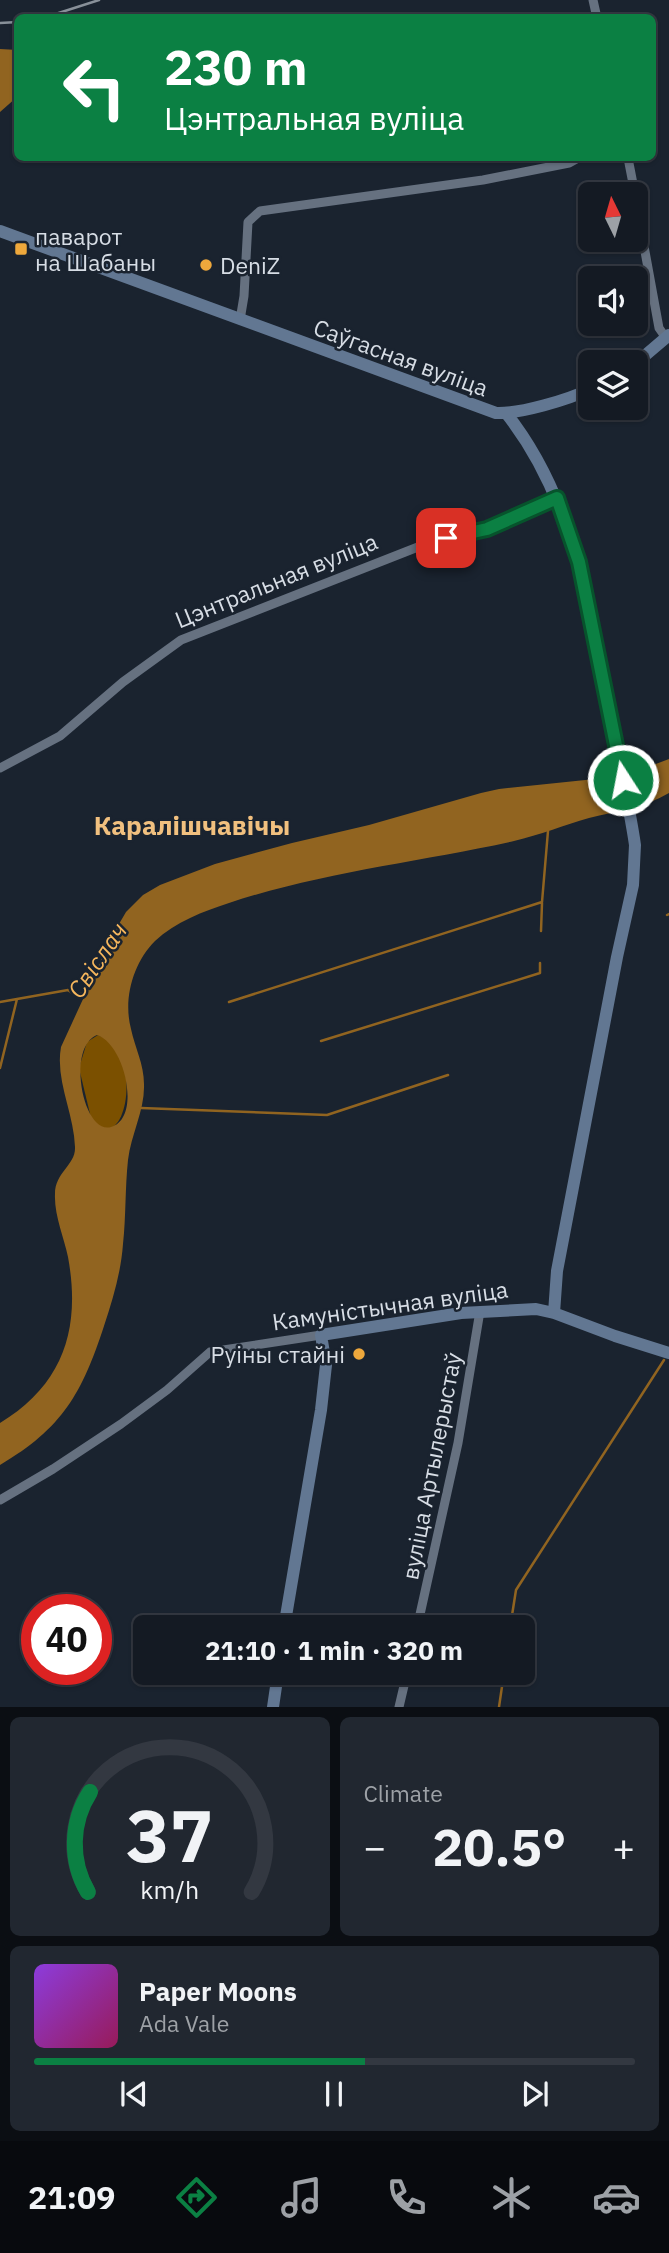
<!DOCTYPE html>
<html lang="en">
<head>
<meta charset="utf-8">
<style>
	:root { --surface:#141a23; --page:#212730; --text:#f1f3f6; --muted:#9da1a6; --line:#333841; --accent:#0b8043 }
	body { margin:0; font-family:"IBM Plex Sans",sans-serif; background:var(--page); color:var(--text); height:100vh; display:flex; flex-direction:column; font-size:26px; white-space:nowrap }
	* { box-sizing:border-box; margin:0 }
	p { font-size:23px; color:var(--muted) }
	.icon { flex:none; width:38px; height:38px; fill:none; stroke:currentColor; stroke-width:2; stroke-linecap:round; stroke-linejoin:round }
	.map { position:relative; height:1707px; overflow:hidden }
	.drawer { display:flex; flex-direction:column; gap:10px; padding:10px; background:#0b0e13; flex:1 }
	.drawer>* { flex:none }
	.top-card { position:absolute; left:14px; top:14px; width:642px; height:147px; border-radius:10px; box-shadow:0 2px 5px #0004,0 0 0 2px var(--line); background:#0b8043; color:#fff; overflow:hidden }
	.needle { width:46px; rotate:355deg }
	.tools { position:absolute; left:578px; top:182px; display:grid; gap:14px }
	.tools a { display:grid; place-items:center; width:70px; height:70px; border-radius:10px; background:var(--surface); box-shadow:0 2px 5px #0004,0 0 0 2px var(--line); font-size:35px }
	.speed { position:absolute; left:21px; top:1594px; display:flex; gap:14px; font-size:35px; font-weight:700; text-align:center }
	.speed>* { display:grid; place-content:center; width:91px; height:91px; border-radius:50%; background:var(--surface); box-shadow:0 2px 5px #0004,0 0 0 2px var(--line); line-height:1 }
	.speed .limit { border:10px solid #d22; background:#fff; color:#111 }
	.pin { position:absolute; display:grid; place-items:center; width:60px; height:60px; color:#fff; margin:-30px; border-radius:14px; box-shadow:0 4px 10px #0006 }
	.me { position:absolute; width:77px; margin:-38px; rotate:349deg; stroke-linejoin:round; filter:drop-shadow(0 0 5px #0008) }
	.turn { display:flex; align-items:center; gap:24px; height:147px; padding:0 35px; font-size:32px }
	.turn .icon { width:91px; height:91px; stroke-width:2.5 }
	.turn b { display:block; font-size:49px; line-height:60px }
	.big { font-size:52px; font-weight:800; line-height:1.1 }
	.drawer .tile { flex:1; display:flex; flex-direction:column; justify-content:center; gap:10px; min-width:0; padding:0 24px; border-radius:10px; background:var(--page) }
	.drawer .dial { align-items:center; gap:0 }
	.dial svg { height:182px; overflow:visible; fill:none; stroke:var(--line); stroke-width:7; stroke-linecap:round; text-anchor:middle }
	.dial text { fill:var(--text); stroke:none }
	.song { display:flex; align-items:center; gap:21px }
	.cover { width:84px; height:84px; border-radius:10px; background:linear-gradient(135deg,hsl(270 70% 55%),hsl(330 70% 35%)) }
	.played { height:7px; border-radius:4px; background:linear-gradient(90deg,var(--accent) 55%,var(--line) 55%) }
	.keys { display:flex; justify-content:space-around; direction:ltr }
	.heat { display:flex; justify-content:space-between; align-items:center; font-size:38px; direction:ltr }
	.drawer .tiles { flex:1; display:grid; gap:10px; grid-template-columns:1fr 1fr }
	.tile:last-child { grid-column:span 2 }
	.trip { position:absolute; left:133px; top:1615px; width:402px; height:70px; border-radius:10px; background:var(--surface); box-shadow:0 2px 5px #0004,0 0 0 2px var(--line); font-weight:800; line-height:70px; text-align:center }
	.tabs { display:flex; height:112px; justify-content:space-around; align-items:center; background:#080a0e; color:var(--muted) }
	.tabs .icon { width:49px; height:49px }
	.tabs .current { color:var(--accent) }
	.tabs b { font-size:32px; color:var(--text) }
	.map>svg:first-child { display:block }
</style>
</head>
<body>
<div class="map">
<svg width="669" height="1707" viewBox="0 0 669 1707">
	<rect width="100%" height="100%" fill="#1a232f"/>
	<!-- forest -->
	<path fill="#7b5000" d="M98,1035C147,1051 125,1164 91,1118L79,1068L87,1042Z"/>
	<!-- water -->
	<path fill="#916420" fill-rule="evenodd" d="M0,49L18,50L17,97L0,112Z
		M669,759V793C644,808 617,811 589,818C564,825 540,835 514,841C419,862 322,872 229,903C204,911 175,922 155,941C133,963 123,999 131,1029C135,1048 144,1064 144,1084C145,1110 131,1134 128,1160C125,1188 126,1216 123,1244C121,1272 113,1299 104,1326C82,1393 63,1428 0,1465V1423C64,1384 81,1328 68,1257C64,1237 54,1215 55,1194C55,1172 76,1165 75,1147C74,1113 55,1080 61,1047L112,936L126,912L143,895L160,885L215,864L292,843L369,825L481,793L499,789L624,776ZM97,1035C125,1044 142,1118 111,1127C83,1135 66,1047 97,1035Z"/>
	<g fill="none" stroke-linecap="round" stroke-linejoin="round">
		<!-- stream -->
		<path stroke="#916420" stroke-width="2.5" d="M667,915L669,914
			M541,931L542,903
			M0,1002L17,999
			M229,1002L542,902L548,831
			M321,1041L540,973V963
			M0,1068L17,999L68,990L75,995L87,993
			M141,1108L327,1115L448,1075
			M510,1628L516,1590L664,1360
			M499,1707L504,1673"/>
		<!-- street -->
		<path stroke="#667180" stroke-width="9" d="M593,0L597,18
			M628,158L635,194
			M635,197L659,328L666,338
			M240,320L244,296L248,222L260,211L483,180L569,163L578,158
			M0,768L60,736L123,682L181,640L423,545L487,529L557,498
			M0,1500L53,1469L121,1424L167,1390L210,1352L321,1335
			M417,1628L458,1443L480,1311
			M399,1707L407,1673"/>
		<!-- secondary -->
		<path stroke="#627792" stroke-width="12" d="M0,231L496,413C519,414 568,400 590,389
			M635,364L669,335
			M506,413C572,496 587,597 606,698C615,747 628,796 635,845L633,885L617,957L557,1271L554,1313
			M284,1628L321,1410L326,1365L321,1335L461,1313L536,1309L554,1313L615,1336L669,1353
			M273,1707L278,1673"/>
		<!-- rail -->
		<path stroke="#889099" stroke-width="2.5" d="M43,18L99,0
			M0,23L18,22"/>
	</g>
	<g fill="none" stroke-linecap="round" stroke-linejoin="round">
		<!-- route casing -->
		<g stroke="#07532c" stroke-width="18">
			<path id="route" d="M446,538L487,529L557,498L579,562L623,780"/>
		</g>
		<!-- route -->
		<use href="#route" stroke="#0b8043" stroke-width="12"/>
	</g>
	<!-- markers -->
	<g fill="#eea83c" stroke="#1a232f" stroke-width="2.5">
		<rect x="14" y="242" width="14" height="14" rx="3.5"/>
		<circle cx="206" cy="265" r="7"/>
		<circle cx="359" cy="1354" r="7"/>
	</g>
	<g text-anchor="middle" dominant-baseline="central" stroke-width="5" stroke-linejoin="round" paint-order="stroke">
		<!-- poi labels -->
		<g font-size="23" fill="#d7dde5" stroke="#1a232f" text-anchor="start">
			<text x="35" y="236">паварот<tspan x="35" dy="26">на Шабаны</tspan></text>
			<text x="220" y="265">DeniZ</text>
			<text x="345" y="1354" text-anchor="end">Руіны стайні</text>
		</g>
		<!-- street labels -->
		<g font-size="23" fill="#d7dde5" stroke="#1a232f">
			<text transform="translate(401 357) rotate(20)">Саўгасная вуліца</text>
			<text transform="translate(276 580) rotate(-22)">Цэнтральная вуліца</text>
			<text transform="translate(390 1305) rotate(-8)">Камуністычная вуліца</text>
			<text transform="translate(431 1466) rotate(-79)">вуліца Артылерыстаў</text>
		</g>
		<!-- water labels -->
		<g font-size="24" font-style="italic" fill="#f7b75d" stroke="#1a232f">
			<text transform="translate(97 960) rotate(-56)">Свіслач</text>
		</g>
		<!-- quarter labels -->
		<g font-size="26" font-weight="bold" fill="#f1c07f" stroke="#1a232f">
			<text x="192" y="825">Каралішчавічы</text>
		</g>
	</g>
</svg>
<div class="tools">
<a><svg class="needle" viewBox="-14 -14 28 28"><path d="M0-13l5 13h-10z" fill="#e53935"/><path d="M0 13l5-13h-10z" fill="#9da1a6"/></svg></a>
<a><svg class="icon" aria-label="sound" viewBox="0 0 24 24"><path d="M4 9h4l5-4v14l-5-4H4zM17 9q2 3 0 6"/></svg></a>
<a><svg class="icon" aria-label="layers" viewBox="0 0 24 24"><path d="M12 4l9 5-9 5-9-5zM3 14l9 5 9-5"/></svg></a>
</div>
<div class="speed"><div class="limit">40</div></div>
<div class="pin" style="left:446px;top:538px;background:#d93025"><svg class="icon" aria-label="arrive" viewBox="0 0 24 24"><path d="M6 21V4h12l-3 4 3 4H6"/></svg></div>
<svg class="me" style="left:623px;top:780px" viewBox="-20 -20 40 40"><circle r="17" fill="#0b8043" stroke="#fff" stroke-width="3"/><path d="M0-11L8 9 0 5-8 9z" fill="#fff"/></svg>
<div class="trip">21:10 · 1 min · 320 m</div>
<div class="top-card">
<div class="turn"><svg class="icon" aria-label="left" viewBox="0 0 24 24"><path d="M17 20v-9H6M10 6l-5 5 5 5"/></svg><div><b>230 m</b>Цэнтральная вуліца</div></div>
</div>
</div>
<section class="drawer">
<div class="tiles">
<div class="tile dial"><svg viewBox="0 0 100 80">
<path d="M14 69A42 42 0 1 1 86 69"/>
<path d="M14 69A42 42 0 0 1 15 25" stroke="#0b8043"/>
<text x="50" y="56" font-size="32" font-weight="700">37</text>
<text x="50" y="72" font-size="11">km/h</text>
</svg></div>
<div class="tile"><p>Climate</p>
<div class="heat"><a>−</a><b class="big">20.5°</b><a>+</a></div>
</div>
<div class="tile">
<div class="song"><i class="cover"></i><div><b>Paper Moons</b><p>Ada Vale</p></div></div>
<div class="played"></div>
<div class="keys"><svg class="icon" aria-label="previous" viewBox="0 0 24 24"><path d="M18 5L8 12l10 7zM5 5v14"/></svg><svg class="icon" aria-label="pause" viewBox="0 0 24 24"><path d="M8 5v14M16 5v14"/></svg><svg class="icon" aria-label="next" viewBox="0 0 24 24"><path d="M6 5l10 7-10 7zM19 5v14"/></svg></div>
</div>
</div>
</section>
<nav class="tabs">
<b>21:09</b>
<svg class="icon current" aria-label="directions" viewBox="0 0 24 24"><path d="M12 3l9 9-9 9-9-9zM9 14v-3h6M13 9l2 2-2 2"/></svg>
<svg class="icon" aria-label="music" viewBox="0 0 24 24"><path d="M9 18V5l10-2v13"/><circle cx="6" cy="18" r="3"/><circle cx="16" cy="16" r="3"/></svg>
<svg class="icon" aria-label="phone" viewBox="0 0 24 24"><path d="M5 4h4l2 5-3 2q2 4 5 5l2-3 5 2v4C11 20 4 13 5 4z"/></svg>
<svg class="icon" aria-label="climate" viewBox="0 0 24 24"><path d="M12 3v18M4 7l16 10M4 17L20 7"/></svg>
<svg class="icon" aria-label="car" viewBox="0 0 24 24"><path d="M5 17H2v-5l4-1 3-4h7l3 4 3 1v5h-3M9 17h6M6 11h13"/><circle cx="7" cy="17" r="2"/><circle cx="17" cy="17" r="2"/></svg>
</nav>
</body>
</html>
